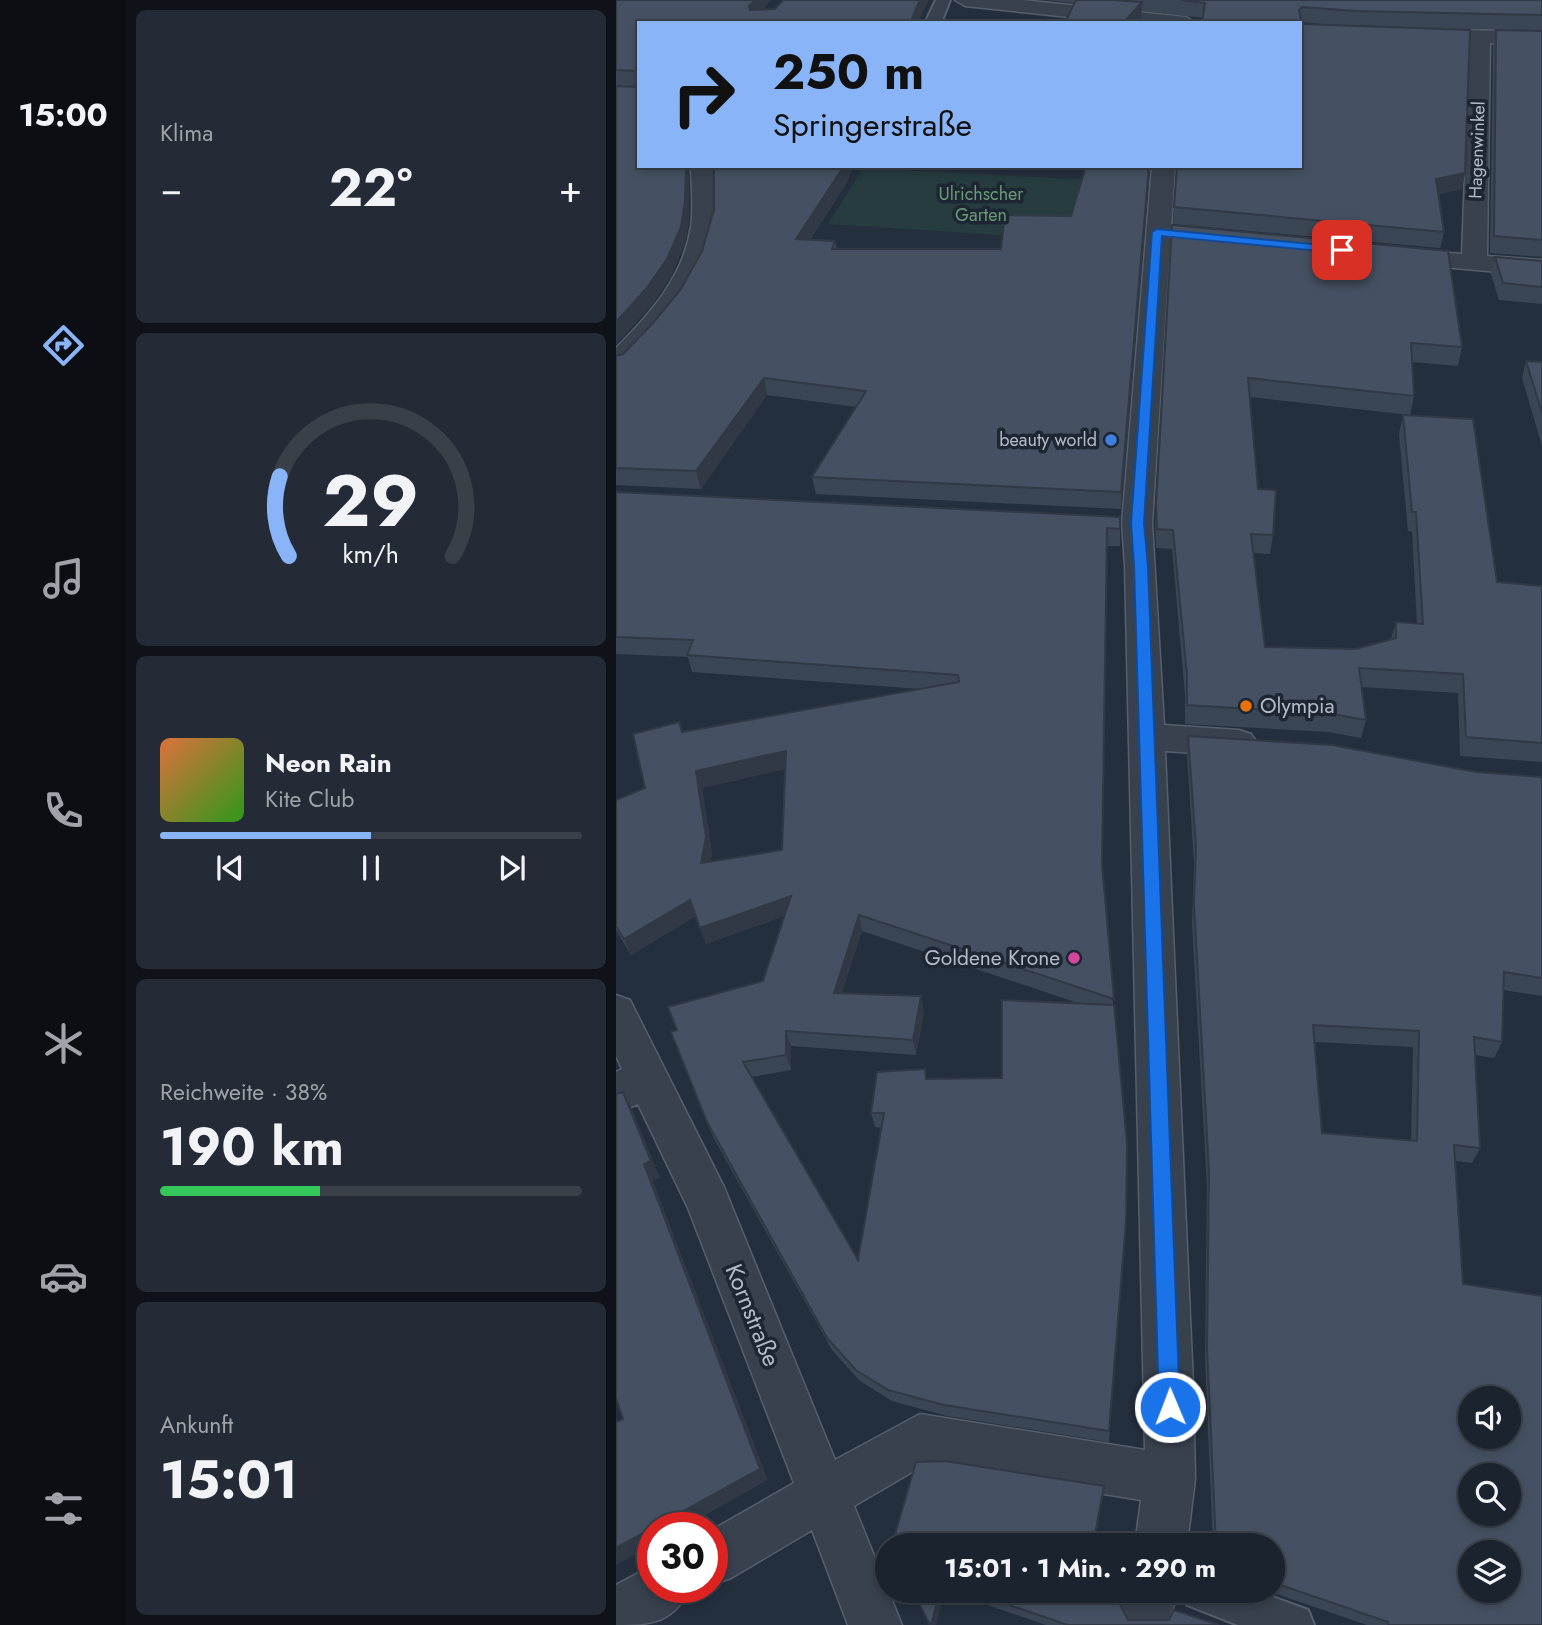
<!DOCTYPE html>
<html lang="de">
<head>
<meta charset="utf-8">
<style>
	:root { --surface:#1b232e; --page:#242b36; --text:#f1f3f6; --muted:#a0a4aa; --line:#39404a; --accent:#8ab4f8 }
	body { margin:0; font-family:Jost,sans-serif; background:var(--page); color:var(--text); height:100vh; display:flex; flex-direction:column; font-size:26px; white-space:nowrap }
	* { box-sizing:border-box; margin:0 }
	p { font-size:23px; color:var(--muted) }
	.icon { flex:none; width:38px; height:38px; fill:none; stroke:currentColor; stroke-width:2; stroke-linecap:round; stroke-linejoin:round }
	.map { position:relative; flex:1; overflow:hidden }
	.drawer { display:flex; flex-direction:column; gap:10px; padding:10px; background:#0f1319; width:490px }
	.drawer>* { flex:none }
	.guide { position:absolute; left:21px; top:21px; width:665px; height:147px; border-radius:0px; box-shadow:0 4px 10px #0003,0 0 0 2px var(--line); background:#8ab4f8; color:#111; overflow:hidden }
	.buttons { position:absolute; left:842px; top:1386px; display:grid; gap:14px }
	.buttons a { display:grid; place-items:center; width:63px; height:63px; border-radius:50%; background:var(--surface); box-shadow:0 4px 10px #0003,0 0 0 2px var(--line); font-size:35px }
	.speed { position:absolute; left:21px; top:1512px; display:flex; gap:14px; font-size:35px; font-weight:700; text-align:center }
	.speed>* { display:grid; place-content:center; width:91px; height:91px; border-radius:50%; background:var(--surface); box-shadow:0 4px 10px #0003,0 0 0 2px var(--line); line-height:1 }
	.speed .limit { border:10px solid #d22; background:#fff; color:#111 }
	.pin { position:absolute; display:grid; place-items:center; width:60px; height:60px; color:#fff; margin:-30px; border-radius:14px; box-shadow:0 4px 10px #0006 }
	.me { position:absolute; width:77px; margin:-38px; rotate:359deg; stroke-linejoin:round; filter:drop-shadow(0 0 5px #0008) }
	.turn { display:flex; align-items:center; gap:24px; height:147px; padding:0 21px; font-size:32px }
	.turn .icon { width:91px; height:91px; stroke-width:2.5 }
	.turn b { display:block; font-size:49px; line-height:60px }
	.big { font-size:52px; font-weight:700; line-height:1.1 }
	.drawer .widget { flex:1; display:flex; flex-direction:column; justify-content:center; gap:10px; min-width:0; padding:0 24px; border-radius:10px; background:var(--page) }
	.drawer .dial { align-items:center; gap:0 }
	.dial svg { height:182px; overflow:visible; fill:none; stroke:var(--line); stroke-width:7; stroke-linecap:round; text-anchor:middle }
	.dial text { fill:var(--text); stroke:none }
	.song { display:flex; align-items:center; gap:21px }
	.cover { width:84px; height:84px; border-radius:10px; background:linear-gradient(135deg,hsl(20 70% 55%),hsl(110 70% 35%)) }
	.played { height:7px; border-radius:4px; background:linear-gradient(90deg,var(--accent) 50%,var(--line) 50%) }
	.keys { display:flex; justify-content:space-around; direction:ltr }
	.heat { display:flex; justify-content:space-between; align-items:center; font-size:38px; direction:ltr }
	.charge { height:10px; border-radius:5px; background:linear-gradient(90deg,#34c759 38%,var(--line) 0) }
	.trip { position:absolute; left:259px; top:1533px; width:410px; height:70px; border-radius:35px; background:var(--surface); box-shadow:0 4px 10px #0003,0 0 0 2px var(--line); font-weight:700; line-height:70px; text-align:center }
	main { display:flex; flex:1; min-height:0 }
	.tabs { display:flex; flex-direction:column; width:126px; justify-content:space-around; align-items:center; background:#0b0e12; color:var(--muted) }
	.tabs .icon { width:49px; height:49px }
	.tabs .selected { color:var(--accent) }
	.tabs b { font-size:32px; color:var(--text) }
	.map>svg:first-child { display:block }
</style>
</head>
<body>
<main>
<nav class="tabs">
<b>15:00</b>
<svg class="icon selected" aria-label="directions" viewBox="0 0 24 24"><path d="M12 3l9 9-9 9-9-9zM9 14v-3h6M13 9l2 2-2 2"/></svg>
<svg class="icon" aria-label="music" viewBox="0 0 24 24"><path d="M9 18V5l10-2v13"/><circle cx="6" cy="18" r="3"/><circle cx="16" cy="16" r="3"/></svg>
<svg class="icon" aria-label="phone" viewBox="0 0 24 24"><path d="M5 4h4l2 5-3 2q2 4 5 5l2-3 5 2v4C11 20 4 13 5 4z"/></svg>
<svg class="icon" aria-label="climate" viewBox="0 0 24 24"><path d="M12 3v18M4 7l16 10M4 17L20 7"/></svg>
<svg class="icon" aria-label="car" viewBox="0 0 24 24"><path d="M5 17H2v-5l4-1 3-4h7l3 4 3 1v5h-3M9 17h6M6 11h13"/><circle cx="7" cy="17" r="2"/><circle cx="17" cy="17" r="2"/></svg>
<svg class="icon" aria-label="filters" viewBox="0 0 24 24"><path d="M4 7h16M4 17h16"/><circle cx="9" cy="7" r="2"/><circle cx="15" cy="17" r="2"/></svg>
</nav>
<section class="drawer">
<div class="widget"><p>Klima</p>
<div class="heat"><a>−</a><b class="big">22°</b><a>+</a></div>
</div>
<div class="widget dial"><svg viewBox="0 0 100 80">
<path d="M14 69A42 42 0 1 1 86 69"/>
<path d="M14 69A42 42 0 0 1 10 34" stroke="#8ab4f8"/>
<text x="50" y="56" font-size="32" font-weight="700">29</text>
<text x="50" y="72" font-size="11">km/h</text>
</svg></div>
<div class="widget">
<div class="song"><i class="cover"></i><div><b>Neon Rain</b><p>Kite Club</p></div></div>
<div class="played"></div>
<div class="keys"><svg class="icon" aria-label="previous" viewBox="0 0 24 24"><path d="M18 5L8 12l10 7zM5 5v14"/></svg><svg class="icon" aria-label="pause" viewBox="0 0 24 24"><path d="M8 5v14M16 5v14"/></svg><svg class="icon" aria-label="next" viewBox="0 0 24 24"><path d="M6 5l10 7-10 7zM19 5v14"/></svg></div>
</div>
<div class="widget"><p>Reichweite · 38%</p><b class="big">190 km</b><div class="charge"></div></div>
<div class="widget"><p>Ankunft</p><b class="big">15:01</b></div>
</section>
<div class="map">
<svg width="926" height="1625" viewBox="0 0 926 1625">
	<rect width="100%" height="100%" fill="#242f3e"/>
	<!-- green -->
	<path fill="#263c3f" d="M247,168L533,183L523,227L407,221L384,235L212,224Z"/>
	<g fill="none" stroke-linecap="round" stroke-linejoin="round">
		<!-- pedestrian casing -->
		<g stroke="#565f6c" stroke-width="4">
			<path id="pedestrian" d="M320,0H334L325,23H309Z
				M565,1591H640L692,1610L698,1625H622L571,1605Z"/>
		</g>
		<!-- minor casing -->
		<g stroke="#565f6c" stroke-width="3">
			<path id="minor" d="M339,0H406L570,17L580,23H510L349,6Z
				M805,29L926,32V44L874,43L871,256L926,260V276L783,263L774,261L771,256L774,251L783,249L846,254L854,42L798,39L795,35L798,31Z
				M75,166H99C99,186 101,206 99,226C93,284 48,329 10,370L0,372V348C34,314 68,276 75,226C78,206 75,186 75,166Z
				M536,166H559L536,523L548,725L623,730L635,734L641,743L635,752L623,756L549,751L577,1384L579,1479L571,1545H519L525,1500L308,1465L238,1506L286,1625H232L196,1530L115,1578L96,1585V1530L178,1483L72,1208L22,1104L0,1113V1072L6,1069L0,1056V995L14,1000L108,1187L219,1460L304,1414L529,1450L509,566L506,523Z
				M37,1565V1587H74C59,1623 35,1625 0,1625V1585Z
				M509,1591H563L551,1625H511L504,1609Z"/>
		</g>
		<!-- pedestrian -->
		<use href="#pedestrian" fill="#38414e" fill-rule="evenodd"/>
		<!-- minor -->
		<use href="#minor" fill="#38414e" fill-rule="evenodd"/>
	</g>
	<!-- wall -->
	<path fill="#3b4654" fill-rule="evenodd" d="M0,0H155L147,9L23,23L73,218L69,243L55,276L35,306L0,344Z
		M430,0H926V30L766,27L849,173L846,189L822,194L828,232L824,248L557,224L561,166H684L587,18ZM685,22L727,26L686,24Z
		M880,30L926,31V257L874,253L877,46Z
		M98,166H238L230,184L194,240L219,241L221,249H385L455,216L534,166L505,509L200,494L196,477L240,407L151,395L85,489L0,485V356L7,354L37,323L65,289L86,251L98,209Z
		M556,225L846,347L842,366L796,362L798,396L794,415L634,397L642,489L657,535L654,554L637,553L649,647L740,649L775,639L780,622L801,624L796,532L792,531L783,434L787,415L881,582L926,586V762L844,756L842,693L745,687L750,720L745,738L712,732L569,724V694L556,549L540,548L539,523Z
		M879,257L926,261V304L883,300L875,274Z
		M910,361L926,362V446L906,378Z
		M0,492L504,529V546H490L486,864L497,1005L511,1144L493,1442L331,1416L276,1401L244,1381L216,1350L97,1137L91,1122L61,1030L147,981L168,916L90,944L80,916L15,955L0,930V800L29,788L63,722L67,732L304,689L76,672L72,657L0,654ZM169,769L166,850L94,861L96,854L86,788ZM246,931L462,1003L386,1078L311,1079L309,1069L255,1113L259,1127L266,1128L242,1260L136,1077L175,1070V1046L300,1055L308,1012L226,993Z
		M572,736L860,772L926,777V996L887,990L886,1042L878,1058L859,1055L864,1148L856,1163L839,1161L847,1284L926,1625H751L652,1591H656V1545H597L589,1359L591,1186L576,924L578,864L571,755ZM699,1042L797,1047L795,1141L706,1133Z
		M330,1591H502L503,1603L512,1620L603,1625H430Z"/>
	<!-- shaded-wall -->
	<path fill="#303945" d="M139,0H155L136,21L133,6Z
		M304,0H313L302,23H294Z
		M526,2L525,23H507Z
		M70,166H73V218L69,243L55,276L35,306L0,344V322Z
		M228,166H238L230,184L183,256L180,239Z
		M533,166H534L505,509V492Z
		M849,173L846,189L817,196L820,179Z
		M148,378L151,395L85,489L80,471Z
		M170,751L174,768L86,788L96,854L90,879L85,863L80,771Z
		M175,896L179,912L90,944L84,928Z
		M74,900L80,916L15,955L8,939Z
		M243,915L246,931L221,1008L218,993Z
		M305,996L308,1012L300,1055L297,1040Z
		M170,1031L175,1046V1070L170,1055Z
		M7,1092L16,1109L44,1178L37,1181L152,1480L66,1528H37L28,1164Z
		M488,1486L487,1497L478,1545H477Z
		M37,1528V1544L0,1565V1548Z
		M324,1591H329L320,1625H315Z"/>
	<!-- building -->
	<path fill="#455162" stroke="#303945" stroke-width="2" fill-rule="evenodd" d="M0,0H139L133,6L134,10L159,9L167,0H304L294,23H23V166H70L69,202L65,227L51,259L30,289L0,322V86L21,87V71L0,70Z
		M460,0H498L526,2L507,23H449Z
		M565,0H926V15L740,11L686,7L683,10L686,24L854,30L849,173L820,179L828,232L558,207L561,166H684V23H586L589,3Z
		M880,30L926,31V240L878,236Z
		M98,166H228L180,239L219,241L216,249H385L389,215L455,216L470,166H533L505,492L196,477L250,391L148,378L80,471L0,468V356L7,354L37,323L65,289L86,251L98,209Z
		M556,225L832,251L846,347L795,343L798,396L632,378L642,489L660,490L657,535L635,534L649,647L740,649L780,638V622L807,624L800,512H796L787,415L857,419L881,582L926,586V743L850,737L847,674L743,668L750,720L716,714L571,705V675L557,530L541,529L540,504Z
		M879,257L926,261V287L887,283Z
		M910,361L926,362V413Z
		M0,492L504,517V529L491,528L486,864L498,999L243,915L218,993L305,996L297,1040L170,1031V1055L127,1062L242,1260L268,1113H255L261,1072L309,1069L310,1079L386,1078V1000L498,1005L511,1144L510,1221L493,1431L328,1405L272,1390L240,1370L211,1338L91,1122L55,1032L61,1030L52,1007L147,981L175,896L84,928L74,900L8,939L0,926V800L29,788L17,734L63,722L66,732L343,682L342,675L71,655L77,640L0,637ZM170,751L166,850L85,863L90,837L80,771Z
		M572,736L716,745L860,772L926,777V978L888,972L886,1042L858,1037L864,1148L838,1145L847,1284L926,1296V1625H772V1622L656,1582V1545H600L591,1347L593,1171L578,906L580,846ZM697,1025L803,1031L801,1141L706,1133ZM854,1398H892V1437H854ZM854,1475H892V1514H854ZM854,1552H892V1591H854Z
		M7,1092L35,1161L28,1164L144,1469L0,1548V1422L7,1419L0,1398V1094Z
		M329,1461L488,1486L477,1545H276L300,1462Z
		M297,1591H324L315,1625H314Z
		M352,1591H502L505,1592L503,1602L512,1620H553L558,1610L603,1625H452Z"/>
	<!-- route -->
	<path fill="#1a73e8" stroke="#114b97" stroke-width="2" d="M541,229L726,247L731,250L726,253L546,236L528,523L532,566L564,1407L561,1415L554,1418L546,1415L543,1407L518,566L515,523L536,232Z"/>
	<!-- markers -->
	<circle fill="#3f7fe0" stroke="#1d2633" stroke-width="2.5" cx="495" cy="440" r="7"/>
	<circle fill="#e8710a" stroke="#1d2633" stroke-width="2.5" cx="630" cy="706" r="7"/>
	<circle fill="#d1479c" stroke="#1d2633" stroke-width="2.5" cx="458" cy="958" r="7"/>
	<g text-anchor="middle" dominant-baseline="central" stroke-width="7" stroke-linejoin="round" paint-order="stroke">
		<!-- far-street labels -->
		<g font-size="18" fill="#b4bcc9" stroke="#1d2633">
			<text transform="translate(861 150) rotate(-88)">Hagenwinkel</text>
		</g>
		<!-- far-park labels -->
		<g font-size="18" fill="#6b9a76" stroke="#1d2633">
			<text x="365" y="194">Ulrichscher<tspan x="365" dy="21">Garten</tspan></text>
		</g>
		<!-- far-poi labels -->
		<g font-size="18" fill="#b4bcc9" stroke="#1d2633" text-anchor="end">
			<text x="481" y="440">beauty world</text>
		</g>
		<!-- poi labels -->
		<g font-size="21" fill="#b4bcc9" stroke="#1d2633" text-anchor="start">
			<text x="644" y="706">Olympia</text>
			<text x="444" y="958" text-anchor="end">Goldene Krone</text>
		</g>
		<!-- near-street labels -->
		<g font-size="24" fill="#b4bcc9" stroke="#1d2633">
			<text transform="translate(137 1315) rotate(68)">Kornstraße</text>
		</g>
	</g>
</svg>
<div class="buttons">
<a><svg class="icon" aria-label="sound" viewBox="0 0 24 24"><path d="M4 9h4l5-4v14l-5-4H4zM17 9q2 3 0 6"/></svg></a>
<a><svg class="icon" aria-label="search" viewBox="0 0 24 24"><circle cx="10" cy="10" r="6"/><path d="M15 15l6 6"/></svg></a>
<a><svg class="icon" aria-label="layers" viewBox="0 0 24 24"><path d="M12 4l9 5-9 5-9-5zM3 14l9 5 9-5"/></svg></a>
</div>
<div class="speed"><div class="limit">30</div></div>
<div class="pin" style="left:726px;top:250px;background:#d93025"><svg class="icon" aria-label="arrive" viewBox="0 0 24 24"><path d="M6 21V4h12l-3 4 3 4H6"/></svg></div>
<svg class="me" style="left:554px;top:1407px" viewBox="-20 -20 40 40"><circle r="17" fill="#1a73e8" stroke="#fff" stroke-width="3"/><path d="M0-11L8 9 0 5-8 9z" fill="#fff"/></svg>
<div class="trip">15:01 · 1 Min. · 290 m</div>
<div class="guide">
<div class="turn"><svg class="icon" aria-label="right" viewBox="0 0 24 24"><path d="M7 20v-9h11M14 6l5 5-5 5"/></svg><div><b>250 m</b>Springerstraße</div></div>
</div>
</div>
</main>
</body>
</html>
